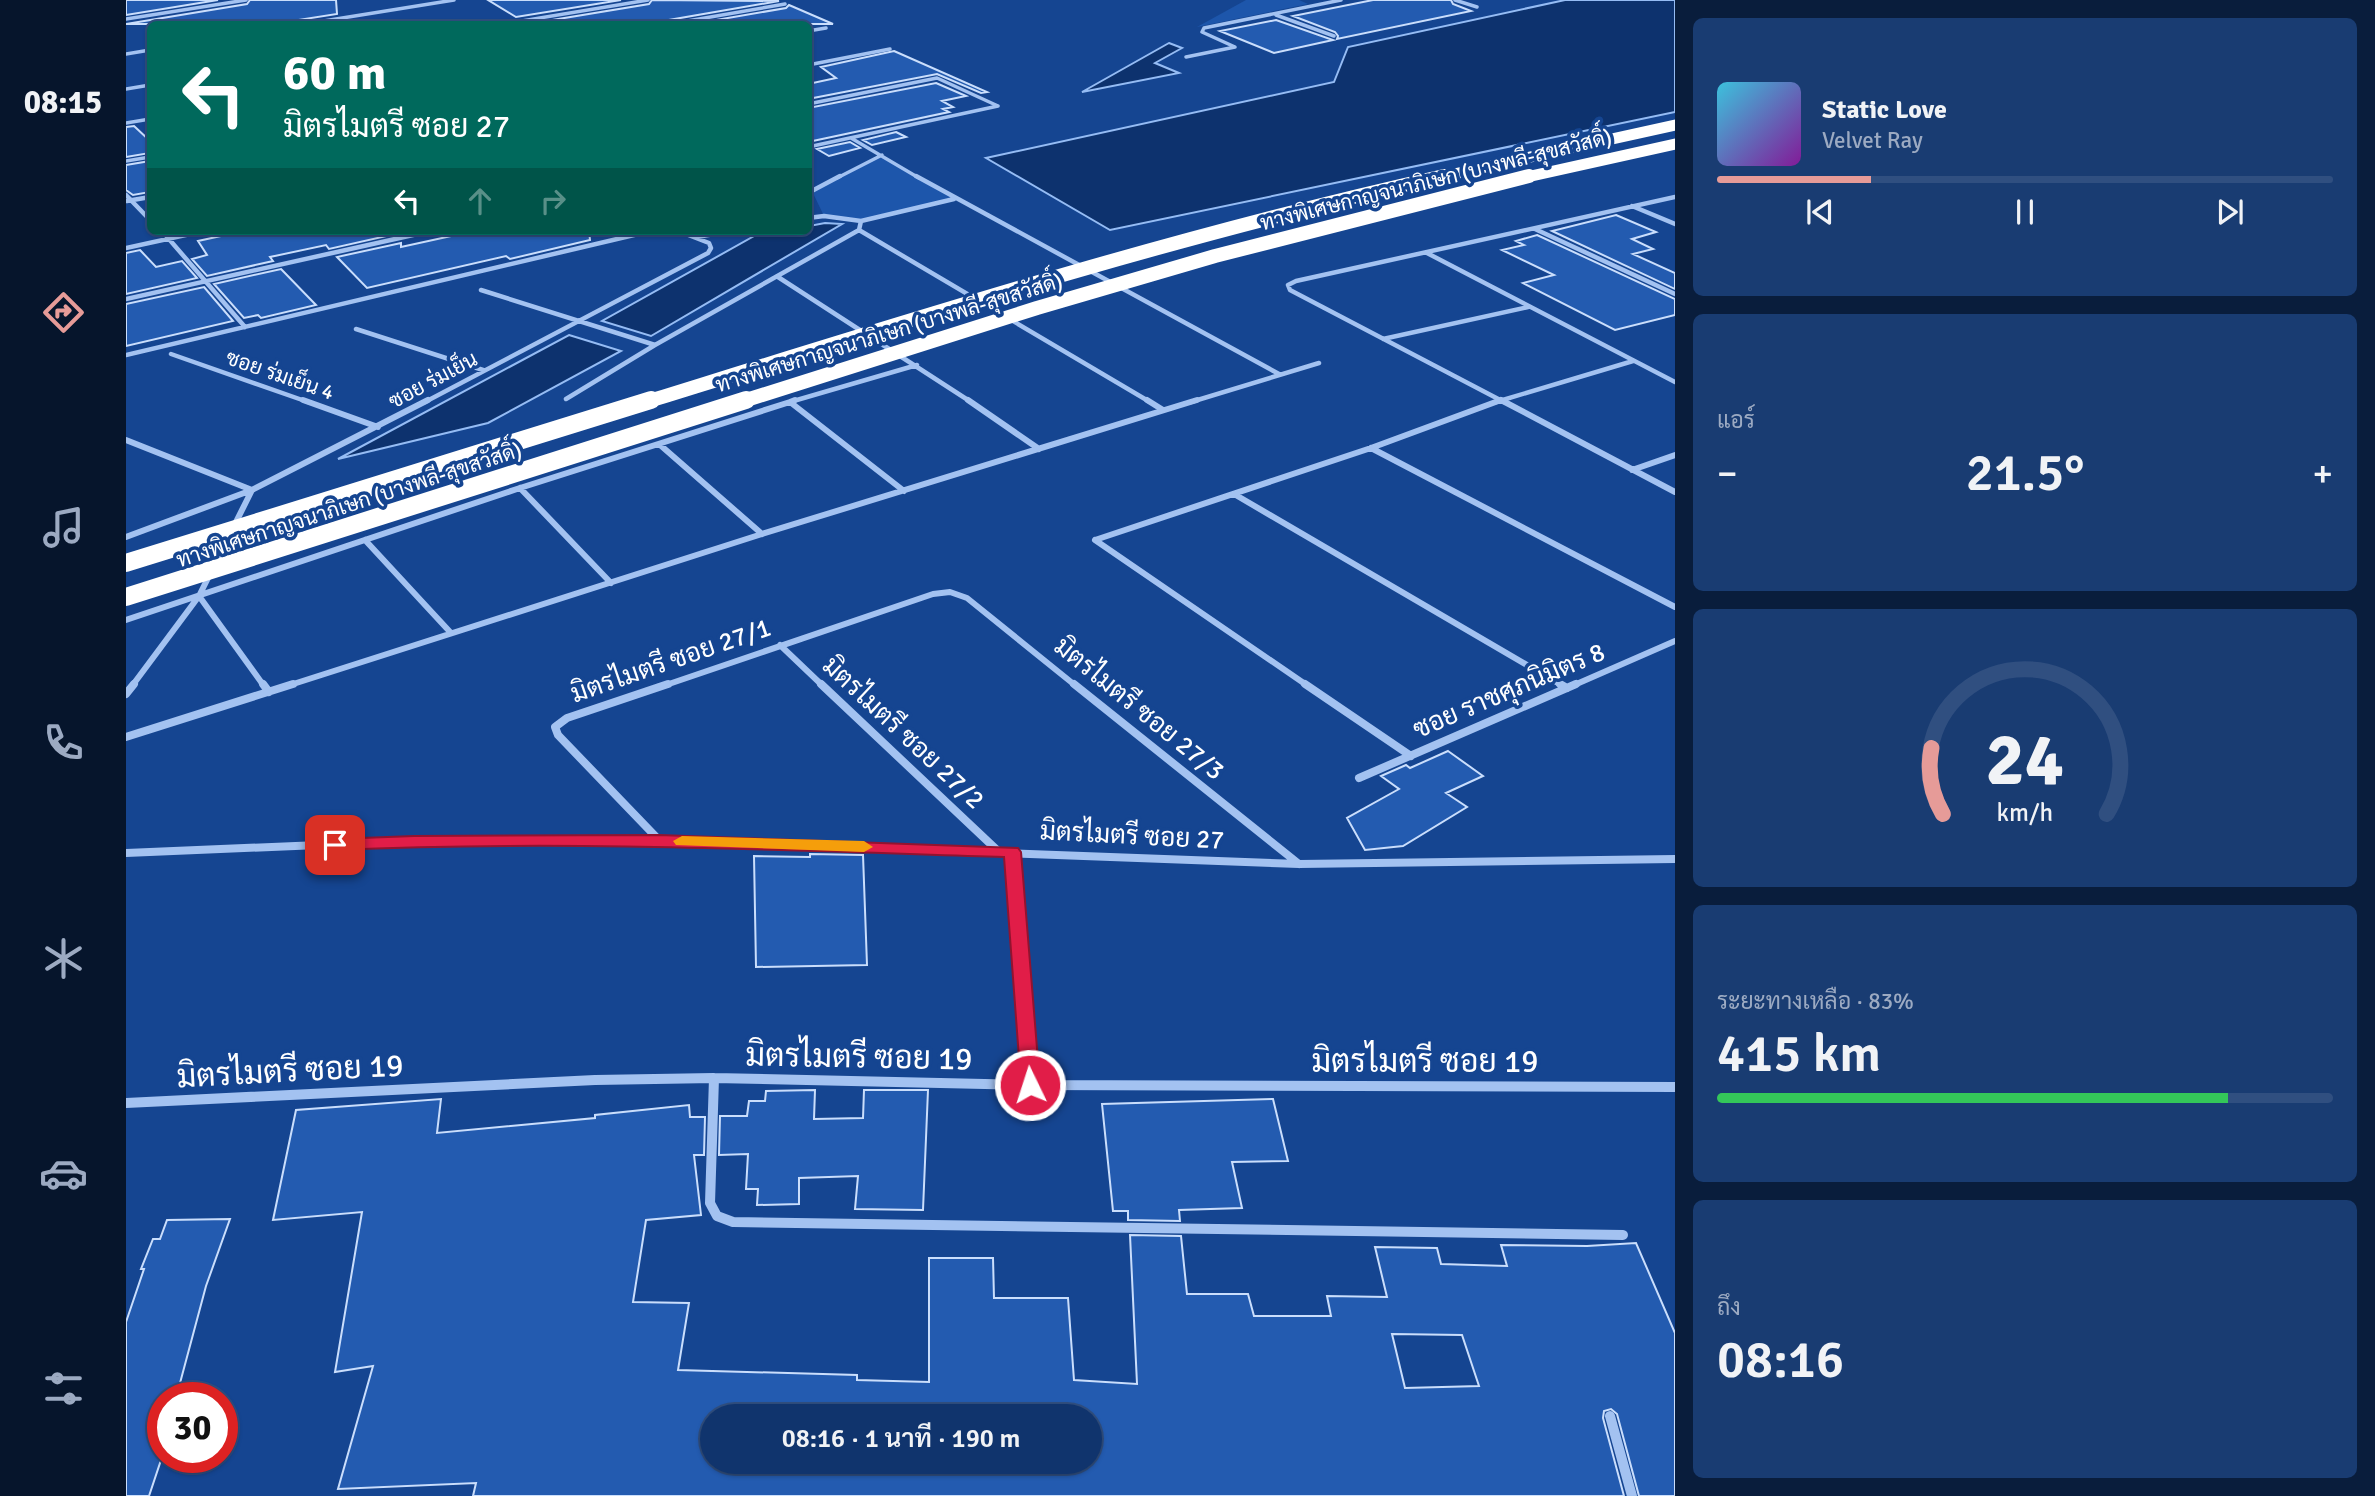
<!DOCTYPE html>
<html lang="th">
<head>
<meta charset="utf-8">
<style>
	:root { --surface:#10346d; --page:#193c72; --text:#f1f3f6; --muted:#9caac2; --line:#304f80; --accent:#e69b98 }
	body { margin:0; font-family:Signika,Sarabun,sans-serif; background:var(--page); color:var(--text); height:100vh; display:flex; flex-direction:column; font-size:26px; white-space:nowrap }
	* { box-sizing:border-box; margin:0 }
	p { font-size:23px; color:var(--muted) }
	.icon { flex:none; width:38px; height:38px; fill:none; stroke:currentColor; stroke-width:2; stroke-linecap:round; stroke-linejoin:round }
	.map { position:relative; flex:1; overflow:hidden }
	.panel { display:flex; flex-direction:column; gap:18px; padding:18px; background:#091d3c; width:700px }
	.panel>* { flex:none }
	.guide { position:absolute; left:21px; top:21px; width:665px; height:214px; border-radius:10px; box-shadow:0 2px 5px #0004,0 0 0 2px var(--line); background:#00695c; color:#fff; overflow:hidden }
	.speed { position:absolute; left:21px; top:1382px; display:flex; gap:14px; font-size:35px; font-weight:700; text-align:center }
	.speed>* { display:grid; place-content:center; width:91px; height:91px; border-radius:50%; background:var(--surface); box-shadow:0 2px 5px #0004,0 0 0 2px var(--line); line-height:1 }
	.speed .limit { border:10px solid #d22; background:#fff; color:#111 }
	.pin { position:absolute; display:grid; place-items:center; width:60px; height:60px; color:#fff; margin:-30px; border-radius:14px; box-shadow:0 4px 10px #0006 }
	.me { position:absolute; width:77px; margin:-38px; rotate:356deg; stroke-linejoin:round; filter:drop-shadow(0 0 5px #0008) }
	.turn { display:flex; align-items:center; gap:24px; height:147px; padding:0 21px; font-size:32px }
	.turn .icon { width:91px; height:91px; stroke-width:2.5 }
	.turn b { display:block; font-size:49px; line-height:60px }
	.lanes { display:flex; align-items:center; height:66px; padding:0 21px; background:#0003; justify-content:center; gap:35px; direction:ltr }
	.lanes .off { opacity:.35 }
	.big { font-size:52px; font-weight:600; line-height:1.1 }
	.panel .tile { flex:1; display:flex; flex-direction:column; justify-content:center; gap:10px; min-width:0; padding:0 24px; border-radius:10px; background:var(--page) }
	.panel .dial { align-items:center; gap:0 }
	.dial svg { height:182px; overflow:visible; fill:none; stroke:var(--line); stroke-width:7; stroke-linecap:round; text-anchor:middle }
	.dial text { fill:var(--text); stroke:none }
	.song { display:flex; align-items:center; gap:21px }
	.cover { width:84px; height:84px; border-radius:10px; background:linear-gradient(135deg,hsl(190 70% 55%),hsl(290 70% 35%)) }
	.played { height:7px; border-radius:4px; background:linear-gradient(90deg,var(--accent) 25%,var(--line) 25%) }
	.keys { display:flex; justify-content:space-around; direction:ltr }
	.heat { display:flex; justify-content:space-between; align-items:center; font-size:38px; direction:ltr }
	.charge { height:10px; border-radius:5px; background:linear-gradient(90deg,#34c759 83%,var(--line) 0) }
	.trip { position:absolute; left:574px; top:1404px; width:402px; height:70px; border-radius:35px; background:var(--surface); box-shadow:0 2px 5px #0004,0 0 0 2px var(--line); font-weight:600; line-height:70px; text-align:center }
	main { display:flex; flex:1; min-height:0 }
	.tabs { display:flex; flex-direction:column; width:126px; justify-content:space-around; align-items:center; background:#06152c; color:var(--muted) }
	.tabs .icon { width:49px; height:49px }
	.tabs .selected { color:var(--accent) }
	.tabs b { font-size:32px; color:var(--text) }
	.map>svg:first-child { display:block }
</style>
</head>
<body>
<main>
<nav class="tabs">
<b>08:15</b>
<svg class="icon selected" aria-label="directions" viewBox="0 0 24 24"><path d="M12 3l9 9-9 9-9-9zM9 14v-3h6M13 9l2 2-2 2"/></svg>
<svg class="icon" aria-label="music" viewBox="0 0 24 24"><path d="M9 18V5l10-2v13"/><circle cx="6" cy="18" r="3"/><circle cx="16" cy="16" r="3"/></svg>
<svg class="icon" aria-label="phone" viewBox="0 0 24 24"><path d="M5 4h4l2 5-3 2q2 4 5 5l2-3 5 2v4C11 20 4 13 5 4z"/></svg>
<svg class="icon" aria-label="climate" viewBox="0 0 24 24"><path d="M12 3v18M4 7l16 10M4 17L20 7"/></svg>
<svg class="icon" aria-label="car" viewBox="0 0 24 24"><path d="M5 17H2v-5l4-1 3-4h7l3 4 3 1v5h-3M9 17h6M6 11h13"/><circle cx="7" cy="17" r="2"/><circle cx="17" cy="17" r="2"/></svg>
<svg class="icon" aria-label="filters" viewBox="0 0 24 24"><path d="M4 7h16M4 17h16"/><circle cx="9" cy="7" r="2"/><circle cx="15" cy="17" r="2"/></svg>
</nav>
<div class="map">
<svg width="1549" height="1496" viewBox="0 0 1549 1496">
	<rect width="100%" height="100%" fill="#154591"/>
	<!-- green -->
	<path fill="#1d56ab" d="M1120,0H1173L1182,4L1071,27Z
		M756,155L829,199L735,221L698,216L686,191Z"/>
	<!-- water -->
	<path fill="#0d326e" stroke="#95bcf4" stroke-width="2" d="M1439,0H1549V112L984,230L860,158L1208,82L1222,47Z
		M1043,43L1056,48L1029,63L1053,73L956,92Z
		M699,223L716,224L525,336L476,321L630,235L655,231H682L683,226Z
		M443,335L495,351L362,423L212,459Z"/>
	<!-- building -->
	<path fill="#235bb0" stroke="#cadefc" stroke-width="2" fill-rule="evenodd" d="M0,0H92L0,15Z
		M124,0H210L211,14L147,24H0L121,4Z
		M362,0H495L390,17Z
		M526,0L653,1L543,20L540,24H402L523,4Z
		M1247,0H1325L1327,4L1345,11L1211,39L1212,36L1209,32L1167,16Z
		M663,5L707,24H567L660,8Z
		M1150,20L1207,40L1148,53L1094,31Z
		M768,51L861,92L855,93L811,74L682,99V84L710,78L695,67Z
		M810,83L840,96L816,101L827,107L817,109L823,112L682,142V108Z
		M8,126L24,141V153L0,157V127Z
		M770,132L780,137L746,145L737,140Z
		M724,142L734,148L703,156L691,149Z
		M24,161V192L7,195L0,190V165Z
		M1490,215L1530,232L1506,239L1527,249L1507,254L1549,273V289L1426,231Z
		M118,231H274V233L203,249L200,245L144,257L147,261L81,276L66,259L81,255L72,241Z
		M348,231H463L464,240L384,259L380,256L241,288L211,257L275,243V247Z
		M1411,235L1549,299V315L1489,330L1397,283L1428,275L1376,250L1398,245L1390,241Z
		M14,250L30,267L56,261L71,278L0,294V253Z
		M155,269L190,305L135,318L132,315L118,318L88,284Z
		M78,287L107,321L0,346V304Z
		M1322,751L1357,776L1320,793L1341,807L1277,846L1239,850L1221,818L1273,789L1255,776L1280,765L1284,768Z
		M684,854L737,855L741,965L630,967L628,856L684,857Z
		M689,1090L688,1119L737,1118L738,1090H802L797,1210L729,1209L732,1176L673,1178V1204L631,1205L632,1189H620L622,1154L593,1155L594,1116H621L623,1101H639L640,1091Z
		M315,1099L311,1133L469,1118V1115L563,1105L564,1117H579L578,1155H568L575,1215L520,1220L507,1302L563,1303L552,1370L731,1375V1380L803,1382V1258H867L868,1298H942L948,1380L1011,1384L1004,1235L1055,1236L1061,1294H1122L1128,1316H1205L1201,1296L1261,1297L1249,1247L1311,1248L1315,1264L1381,1266L1375,1245L1461,1246L1510,1243L1549,1333V1496H1513L1491,1414L1485,1409L1478,1411L1477,1418L1498,1496H347L350,1483L212,1489L247,1366L209,1372L236,1212L147,1220L170,1110ZM1266,1334L1336,1335L1353,1386L1279,1388ZM586,1416H964V1461H586Z
		M1147,1099L1162,1161L1106,1162L1116,1208L1053,1210L1054,1221L1002,1220V1211H987L976,1104Z
		M104,1219L80,1286L50,1398H37V1454L23,1496H0V1322L18,1269H15L27,1239H34L41,1220Z"/>
	<g fill="none" stroke-linecap="round" stroke-linejoin="round">
		<!-- minor-far4 -->
		<path stroke="#a3c2f1" stroke-width="3.5" d="M1329,0L1351,7
			M1150,15L1208,36
			M0,19L120,0
			M179,24L328,0
			M378,24L522,0
			M544,24L659,4
			M682,31L700,28
			M0,54L24,50
			M1060,57L1109,47L1076,32L1078,28L1215,0
			M682,65L764,49
			M0,89L24,85
			M682,104L811,78L872,106
			M0,123L24,119
			M725,138L793,178
			M682,147L872,106
			M0,161L24,157
			M711,178L756,155"/>
		<!-- minor-far3 -->
		<path stroke="#a3c2f1" stroke-width="4.5" d="M790,176L1153,374
			M682,193L714,176
			M0,195L24,220
			M1,201L24,197
			M1506,206L1549,224
			M682,218L698,216L735,221L828,199
			M1409,229L1549,294
			M733,230L1024,402
			M36,231L119,327
			M571,237L605,231
			M0,248L78,231
			M1301,253L1549,382
			M652,277L845,402
			M355,290L529,345
			M0,299L305,231
			M230,329L357,370
			M1257,339L1402,307
			M45,354L182,402
			M0,355L525,231
			M440,399L529,345L733,230L735,221
			M299,402L582,253L585,248L583,243L552,231
			M664,402L791,365
			M1065,402L1193,363
			M1370,402L1507,361
			M1378,402L1164,290L1162,285L1170,281L1549,197"/>
		<!-- minor-far2 -->
		<path stroke="#a3c2f1" stroke-width="6" d="M177,400L252,427
			M842,400L913,449
			M1021,400L1037,410
			M1375,400L1549,492
			M664,402L669,400
			M0,440L126,490
			M533,444L636,534
			M1245,448L1549,607
			M1506,470L1549,455
			M394,488L485,583
			M1108,494L1437,686
			M0,537L126,490L302,400
			M239,540L325,633
			M969,540L1245,448L1375,400
			M969,540L1182,686
			M73,596L138,686
			M0,620L394,488L664,402L778,491
			M654,645L697,686
			M6,686L73,596L126,490
			M161,686L636,534L1071,400
			M537,686L807,594L824,592L841,598L950,686
			M1446,686L1549,641"/>
		<!-- minor-far1 -->
		<path stroke="#a3c2f1" stroke-width="8" d="M137,684L143,692
			M695,684L872,851
			M948,684L1173,864
			M1179,684L1285,756
			M1434,684L1441,688
			M0,694L8,684
			M0,737L167,684
			M1233,778L1450,684
			M533,840L432,735L429,727L441,718L542,684
			M886,852L901,1044
			M0,853L288,841L533,840L1173,864L1549,859"/>
		<!-- minor -->
		<path stroke="#a3c2f1" stroke-width="10" d="M901,1042L904,1085
			M588,1078L584,1203L591,1216L607,1222L1497,1235
			M0,1103L469,1080L588,1078L904,1085L1549,1087
			M1484,1416L1506,1496"/>
		<!-- motorway-bridge-far2 -->
		<path stroke="#fff" stroke-width="11" d="M1310,178L1549,125
			M1396,178L1549,144"/>
		<!-- motorway-bridge-far1 -->
		<path stroke="#fff" stroke-width="14" d="M520,402C784,320 1048,236 1318,176
			M614,402L911,308L1089,256L1403,176"/>
		<!-- motorway-bridge -->
		<path stroke="#fff" stroke-width="18" d="M0,563L525,400
			M0,597L620,400"/>
	</g>
	<!-- route -->
	<path fill="#e11d48" stroke="#92132f" stroke-width="2" d="M533,835L892,848L895,852L914,1085L911,1090L904,1092L897,1090L895,1085L878,857C655,850 432,840 209,850L201,845L209,839L288,836Z"/>
	<!-- slow -->
	<path fill="#f59e0b" d="M556,836L738,841L747,847L738,852L550,845L547,841Z"/>
	<g text-anchor="middle" dominant-baseline="central" stroke-width="7" stroke-linejoin="round" paint-order="stroke">
		<!-- far-street labels -->
		<g font-size="21" fill="#fff" stroke="#154591">
			<text transform="translate(1310 180) rotate(-14)">ทางพิเศษกาญจนาภิเษก (บางพลี-สุขสวัสดิ์)</text>
			<text transform="translate(763 333) rotate(-17)">ทางพิเศษกาญจนาภิเษก (บางพลี-สุขสวัสดิ์)</text>
			<text transform="translate(154 375) rotate(19)">ซอย ร่มเย็น 4</text>
			<text transform="translate(307 380) rotate(-28)">ซอย ร่มเย็น</text>
			<text transform="translate(223 505) rotate(-18)">ทางพิเศษกาญจนาภิเษก (บางพลี-สุขสวัสดิ์)</text>
		</g>
		<!-- street labels -->
		<g font-size="26" fill="#fff" stroke="#154591">
			<text transform="translate(545 661) rotate(-19)">มิตรไมตรี ซอย 27/1</text>
			<text transform="translate(1383 691) rotate(-23)">ซอย ราชศุภนิมิตร 8</text>
			<text transform="translate(1013 709) rotate(39)">มิตรไมตรี ซอย 27/3</text>
			<text transform="translate(777 733) rotate(43)">มิตรไมตรี ซอย 27/2</text>
			<text transform="translate(1006 836) rotate(3)">มิตรไมตรี ซอย 27</text>
		</g>
		<!-- near-street labels -->
		<g font-size="32" fill="#fff" stroke="#154591">
			<text transform="translate(733 1057) rotate(1)">มิตรไมตรี ซอย 19</text>
			<text x="1299" y="1061">มิตรไมตรี ซอย 19</text>
			<text transform="translate(164 1071) rotate(-3)">มิตรไมตรี ซอย 19</text>
		</g>
	</g>
</svg>
<div class="speed"><div class="limit">30</div></div>
<div class="pin" style="left:209px;top:845px;background:#d93025"><svg class="icon" aria-label="arrive" viewBox="0 0 24 24"><path d="M6 21V4h12l-3 4 3 4H6"/></svg></div>
<svg class="me" style="left:904px;top:1085px" viewBox="-20 -20 40 40"><circle r="17" fill="#e11d48" stroke="#fff" stroke-width="3"/><path d="M0-11L8 9 0 5-8 9z" fill="#fff"/></svg>
<div class="trip">08:16 · 1 นาที · 190 m</div>
<div class="guide">
<div class="turn"><svg class="icon" aria-label="left" viewBox="0 0 24 24"><path d="M17 20v-9H6M10 6l-5 5 5 5"/></svg><div><b>60 m</b>มิตรไมตรี ซอย 27</div></div>
<div class="lanes"><svg class="icon" aria-label="left" viewBox="0 0 24 24"><path d="M17 20v-9H6M10 6l-5 5 5 5"/></svg><svg class="icon off" aria-label="ahead" viewBox="0 0 24 24"><path d="M12 20V5M6 11l6-6 6 6"/></svg><svg class="icon off" aria-label="right" viewBox="0 0 24 24"><path d="M7 20v-9h11M14 6l5 5-5 5"/></svg></div>
</div>
</div>
<section class="panel">
<div class="tile">
<div class="song"><i class="cover"></i><div><b>Static Love</b><p>Velvet Ray</p></div></div>
<div class="played"></div>
<div class="keys"><svg class="icon" aria-label="previous" viewBox="0 0 24 24"><path d="M18 5L8 12l10 7zM5 5v14"/></svg><svg class="icon" aria-label="pause" viewBox="0 0 24 24"><path d="M8 5v14M16 5v14"/></svg><svg class="icon" aria-label="next" viewBox="0 0 24 24"><path d="M6 5l10 7-10 7zM19 5v14"/></svg></div>
</div>
<div class="tile"><p>แอร์</p>
<div class="heat"><a>−</a><b class="big">21.5°</b><a>+</a></div>
</div>
<div class="tile dial"><svg viewBox="0 0 100 80">
<path d="M14 69A42 42 0 1 1 86 69"/>
<path d="M14 69A42 42 0 0 1 9 40" stroke="#e69b98"/>
<text x="50" y="56" font-size="32" font-weight="700">24</text>
<text x="50" y="72" font-size="11">km/h</text>
</svg></div>
<div class="tile"><p>ระยะทางเหลือ · 83%</p><b class="big">415 km</b><div class="charge"></div></div>
<div class="tile"><p>ถึง</p><b class="big">08:16</b></div>
</section>
</main>
</body>
</html>
